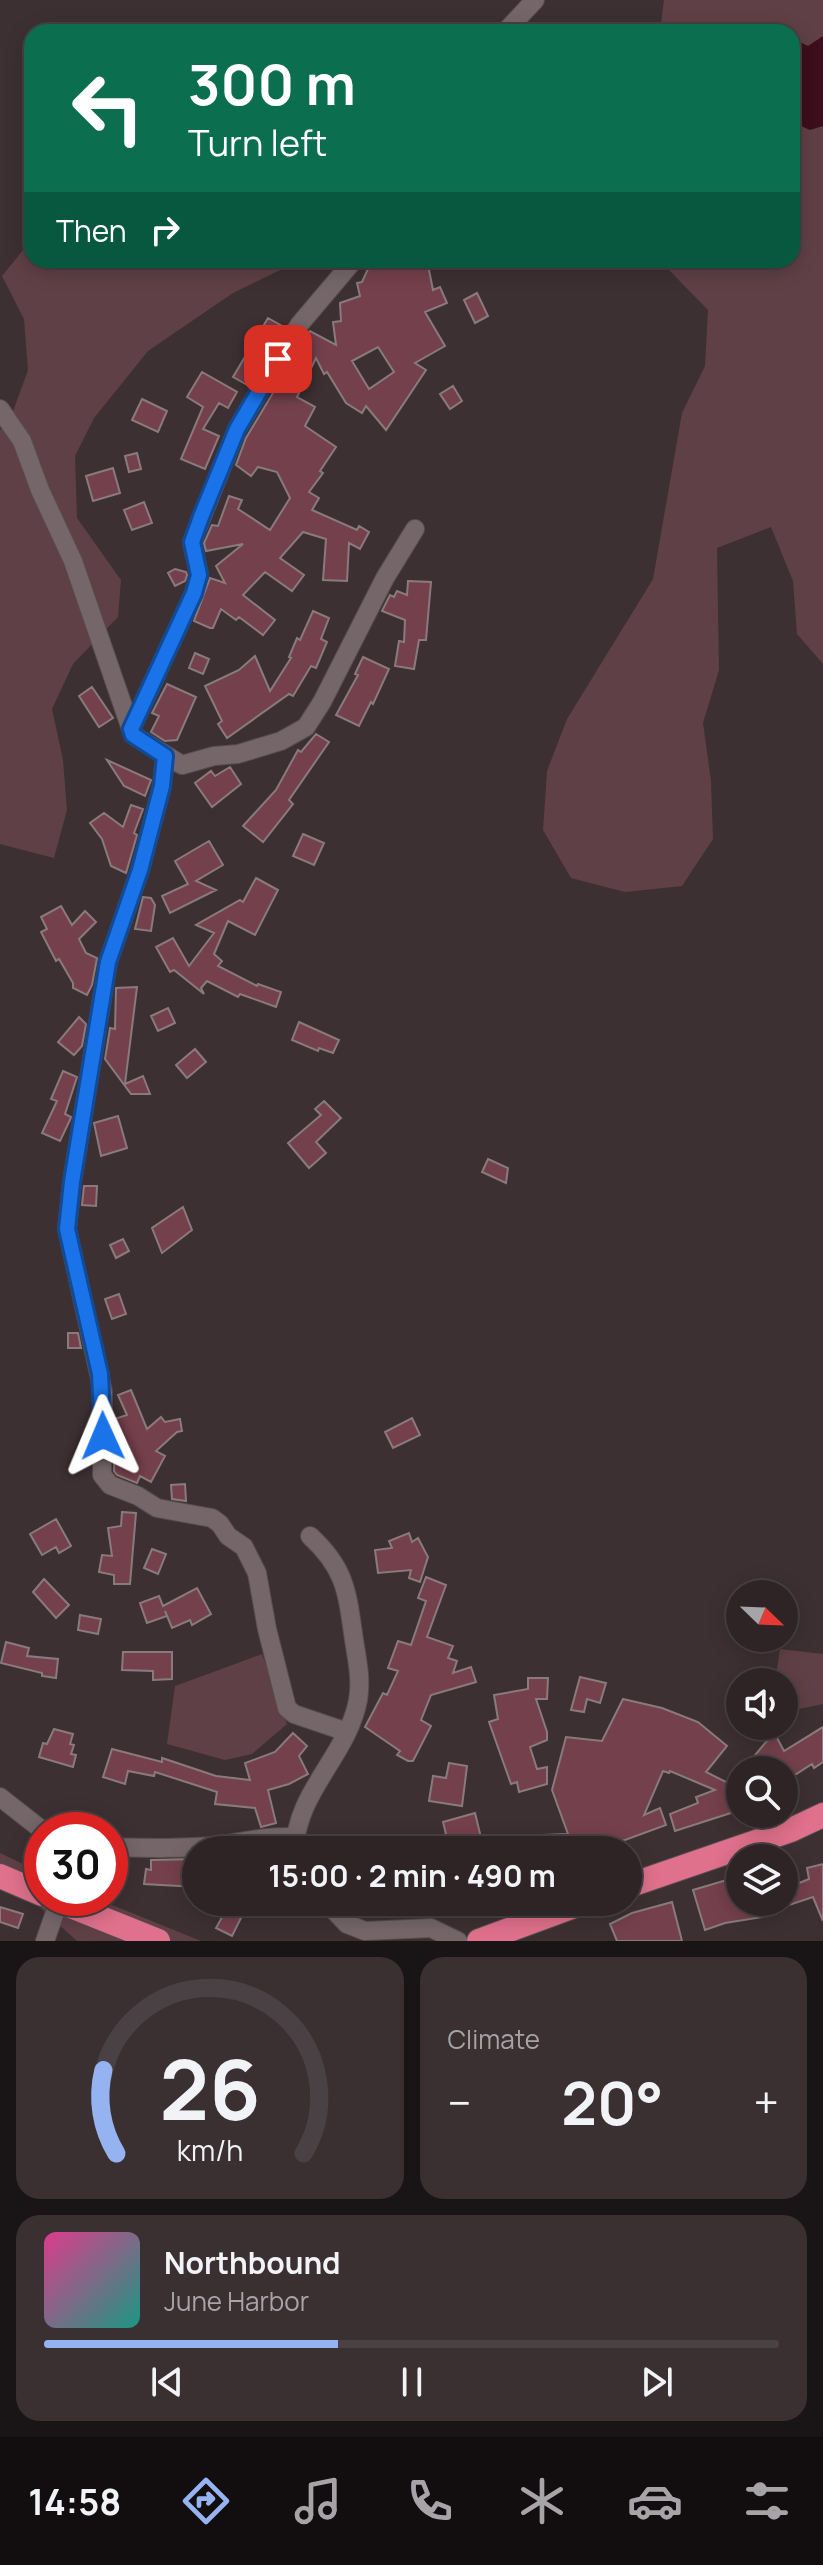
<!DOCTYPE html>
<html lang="en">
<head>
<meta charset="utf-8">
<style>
	:root { --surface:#2e2426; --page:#3a3032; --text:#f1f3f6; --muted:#a7a4a7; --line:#494143; --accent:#95b2f1 }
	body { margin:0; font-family:Manrope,sans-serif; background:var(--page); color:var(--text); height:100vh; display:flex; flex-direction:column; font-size:30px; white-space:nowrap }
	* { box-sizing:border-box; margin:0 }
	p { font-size:26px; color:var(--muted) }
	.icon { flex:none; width:44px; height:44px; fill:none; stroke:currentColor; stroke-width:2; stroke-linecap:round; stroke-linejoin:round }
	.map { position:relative; height:1941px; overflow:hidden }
	.details { display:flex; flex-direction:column; gap:16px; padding:16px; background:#191415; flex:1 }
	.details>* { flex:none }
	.hud { position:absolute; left:24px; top:24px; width:776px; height:244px; border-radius:24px; box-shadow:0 4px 20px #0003,0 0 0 2px var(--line); background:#0b6e4f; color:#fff; overflow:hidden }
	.needle { width:52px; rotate:113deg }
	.tools { position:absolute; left:726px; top:1580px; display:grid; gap:16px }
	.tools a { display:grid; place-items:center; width:72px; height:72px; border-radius:50%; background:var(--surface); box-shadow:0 4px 20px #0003,0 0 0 2px var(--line); font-size:40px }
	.speed { position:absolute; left:24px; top:1812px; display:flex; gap:16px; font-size:40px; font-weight:700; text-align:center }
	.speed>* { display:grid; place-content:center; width:104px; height:104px; border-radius:50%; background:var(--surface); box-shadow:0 4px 20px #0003,0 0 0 2px var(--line); line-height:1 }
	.speed .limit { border:12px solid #d22; background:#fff; color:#111 }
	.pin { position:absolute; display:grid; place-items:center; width:68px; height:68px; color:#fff; margin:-34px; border-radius:16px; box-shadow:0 4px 12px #0006 }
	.me { position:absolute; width:88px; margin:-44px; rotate:359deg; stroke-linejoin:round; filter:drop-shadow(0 0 6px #0008) }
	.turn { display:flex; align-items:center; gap:28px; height:168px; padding:0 32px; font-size:36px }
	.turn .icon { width:104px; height:104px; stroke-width:2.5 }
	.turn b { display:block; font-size:56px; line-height:68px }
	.then { display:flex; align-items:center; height:76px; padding:0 32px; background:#0003; gap:16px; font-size:30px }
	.big { font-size:60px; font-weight:700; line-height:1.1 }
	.details .widget { flex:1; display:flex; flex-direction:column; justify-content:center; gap:12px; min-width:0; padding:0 28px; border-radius:24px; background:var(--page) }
	.details .dial { align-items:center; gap:0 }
	.dial svg { height:208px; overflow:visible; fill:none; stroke:var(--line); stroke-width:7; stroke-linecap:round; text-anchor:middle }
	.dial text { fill:var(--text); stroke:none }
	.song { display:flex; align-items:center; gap:24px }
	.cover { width:96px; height:96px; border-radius:12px; background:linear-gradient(135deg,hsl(330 70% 55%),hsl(170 70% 35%)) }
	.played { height:8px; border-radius:4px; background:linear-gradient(90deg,var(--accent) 40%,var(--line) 40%) }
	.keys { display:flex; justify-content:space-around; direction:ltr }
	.heat { display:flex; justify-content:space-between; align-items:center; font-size:44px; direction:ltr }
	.details .tiles { flex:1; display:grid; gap:16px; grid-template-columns:1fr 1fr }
	.widget:last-child { grid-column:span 2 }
	.trip { position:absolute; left:182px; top:1836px; width:460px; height:80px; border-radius:40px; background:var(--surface); box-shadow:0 4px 20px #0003,0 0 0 2px var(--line); font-weight:700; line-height:80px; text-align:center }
	.tab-bar { display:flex; height:128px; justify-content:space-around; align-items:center; background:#120e0f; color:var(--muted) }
	.tab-bar .icon { width:56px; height:56px }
	.tab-bar .selected { color:var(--accent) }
	.tab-bar b { font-size:36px; color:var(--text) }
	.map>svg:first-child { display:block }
</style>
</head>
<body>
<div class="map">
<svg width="823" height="1941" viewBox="0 0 823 1941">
	<rect width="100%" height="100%" fill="#3d3032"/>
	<!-- green -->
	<path fill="#5f4046" d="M664,0H823V664L797,634L793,581L771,527L717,548L719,670L703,723L711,781L713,839L682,886L625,892L571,878L543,830L547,771L567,719L653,579L682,413L705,366L708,310L668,269L664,260H792V32H660Z
		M32,239V260H301L233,293L148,351L94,418L75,456L77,518L121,580L118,617L73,664L52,709L63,760L67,810L54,858L0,844V430L12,414L28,370L24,319L2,276Z
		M780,1649L823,1654V1704L784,1712V1682H775Z
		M262,1654L287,1724L252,1754L225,1760L167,1744L175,1686Z
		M0,1853L42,1873V1898H95L201,1941H77L27,1896L0,1889Z"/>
	<!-- water -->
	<path fill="#3d0e1c" d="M823,36V126L810,130L792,122V38L808,46Z"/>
	<!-- building -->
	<path fill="#74404c" stroke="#897a7d" stroke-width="2" fill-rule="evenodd" d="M372,260H427L433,290L440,287L447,303L425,312L445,346L415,363L426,370L386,430L366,406L362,413L346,403L327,372L324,374L316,358L297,397L315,407L305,426L336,447L320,471L323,473L309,492L319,498L312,510L357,530L359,526L369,532L360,549L349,543L347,581L323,580L326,539L303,532L280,558L304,575L292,591L265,572L243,595L275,620L263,635L239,617L236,620L221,609L213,628H210L194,621L210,578L225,583L216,566L243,544L206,551L204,543L212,525L218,526L229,496L242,500L238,509L270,530L290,498L277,472L258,467L251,476L236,465L246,438L310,331L336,345L333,322L341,321L340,303L360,296L357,283L362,282ZM378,347L394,372L369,389L352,361Z
		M477,293L488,316L475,323L464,300Z
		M268,318L284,327L249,386L233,377Z
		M202,372L237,392L228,408L219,403L203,429L219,436L205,469L181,459L203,407L187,397Z
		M453,386L462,401L450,409L440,394Z
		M142,399L167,411L158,432L132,420Z
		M137,453L141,469L129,472L125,456Z
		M113,468L120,493L93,501L86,476Z
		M144,502L152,523L132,530L124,510Z
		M175,569L186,572L187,575L185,581L175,586L168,573Z
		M408,581L431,582L426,640H419L414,669L395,666L399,641L404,642L405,620L382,611L390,595L394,597L397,591L407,595Z
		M313,611L329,618L321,639L327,642L316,668L311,666L293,696L289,694L227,738L218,724L222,721L205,686L239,670L255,656L270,691L291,658L289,657L297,638L300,640Z
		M195,653L209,659L203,674L189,668Z
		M363,657L389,669L373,704L371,702L359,726L336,715L358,675L355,674Z
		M167,684L196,697L177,740L165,741L151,732L159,716L152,713Z
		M92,687L113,718L99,727L79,696Z
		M316,734L329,742L289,800L293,804L263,842L243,826L276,790L298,750L301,752Z
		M107,760L151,780L145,796L124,786Z
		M230,767L241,784L212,807L195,783L211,771L215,776Z
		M131,805L143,809L134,833L137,835L126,873L111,866L102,839L90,823L104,813L123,827Z
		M303,834L324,843L314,865L293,856Z
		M209,841L223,865L196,881L216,890L170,913L162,896L188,884L175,861Z
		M256,878L278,890L255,935L228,921L214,954L222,961L218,966L257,986L258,984L281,992L276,1007L240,994L238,997L207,981L201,988L204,994L174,970L170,972L156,947L173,938L189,966L214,933L196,925L240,900L243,902Z
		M143,897L151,898L155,905L151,931L135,929Z
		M61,906L72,925L85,911L96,922L79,939L86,953L97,958L92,985L87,995L73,988V983L59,959L56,961L41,932L47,929L41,917Z
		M137,987L125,1084L143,1076L150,1094H131L105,1059L110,1028L115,1029L116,988Z
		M168,1008L175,1023L158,1031L151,1016Z
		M79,1017L86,1024L82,1046L74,1055L58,1042Z
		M299,1022L339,1040L333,1053L319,1048L318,1051L292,1040Z
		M195,1049L206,1062L187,1078L176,1065Z
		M63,1071L77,1077L65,1114L71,1117L70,1120L60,1141L42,1133L57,1101L51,1099Z
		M324,1101L341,1118L316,1142L326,1153L309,1168L288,1143L321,1115L315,1109Z
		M118,1116L127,1148L101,1156L94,1123Z
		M488,1159L508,1168L506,1183L482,1172Z
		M84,1186H97L96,1206L82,1205Z
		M183,1207L192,1230L162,1253L152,1228Z
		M123,1239L129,1251L116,1258L110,1245Z
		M119,1294L126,1314L112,1319L105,1299Z
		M68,1333H78L81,1348H68Z
		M131,1390L147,1429L161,1417L165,1422L180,1419L182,1431L177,1432L156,1451L165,1456L151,1482L140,1476L137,1483L117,1475L114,1471L115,1432L117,1426L115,1419L127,1415L118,1395Z
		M412,1418L420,1435L393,1448L385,1432Z
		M185,1484L186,1501L172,1499L171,1485Z
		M122,1512L136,1513L130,1584H114V1575L99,1572L102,1555L112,1556L108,1528L121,1526Z
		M56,1519L71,1546L59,1553L56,1547L42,1555L30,1534Z
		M409,1533L412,1542L418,1538L428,1557L420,1582L409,1578L411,1570L378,1573L375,1550L392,1548L389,1541Z
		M152,1549L166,1554L158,1574L144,1568Z
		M426,1577L446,1585L427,1637L453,1646L448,1658L457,1661L453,1673L471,1667L476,1682L431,1695L421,1720L431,1726L413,1761H408L397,1755L400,1751L365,1727L383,1693L387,1695L398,1671L388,1668L398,1641L411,1645L426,1601L418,1598Z
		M44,1579L69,1605L56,1618L33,1592Z
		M197,1588L211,1614L192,1625L190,1620L172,1628L165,1611L167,1616L147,1623L140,1603L159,1596L163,1606Z
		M80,1615L101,1619L98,1634L78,1630Z
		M6,1642L29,1648L27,1656L58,1659L56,1678L42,1676V1673L1,1663Z
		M123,1652H172V1679L153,1680V1671L122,1670Z
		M580,1677L606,1683L600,1703L587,1699L584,1712L571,1710Z
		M528,1678H548L547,1699H536L547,1732V1740L530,1747L537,1769L547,1767V1784L519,1792L517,1782L511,1784L489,1722L498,1719L494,1695L528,1689Z
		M623,1699L662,1708L698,1722L727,1746L706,1772L732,1785L737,1783L732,1794L737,1811L675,1831L670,1814L698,1803L696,1797L715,1790L670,1771L669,1773L663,1771L644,1815L660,1808L666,1825L614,1844L618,1850H544L543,1835L568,1834L552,1790L566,1737L602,1741Z
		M823,1727V1762L814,1768L812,1764L784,1782V1770H762L751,1760L766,1742L776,1736L784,1751Z
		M54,1729L73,1734L70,1744L74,1745L71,1754L76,1755L73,1767L39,1757L43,1743L47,1744Z
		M293,1733L307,1746L299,1756L308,1774L289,1784L268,1790L276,1823L261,1827L255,1808L215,1804L217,1792L155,1772L154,1776L128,1771L125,1784L103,1777L112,1749L162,1762V1758L216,1776L250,1780L245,1763L275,1752Z
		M449,1763L467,1766L462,1806L429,1801L433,1776L446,1778Z
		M475,1813L484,1850H436L431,1841L446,1834L443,1822Z
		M196,1859V1887L144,1884L146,1869L151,1870V1860Z
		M823,1864V1921L813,1897L762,1914L763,1917L725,1923L705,1930L693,1890L740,1876V1902H784V1889L809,1879L807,1868Z
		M672,1902L682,1941H617L610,1924L632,1913Z
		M0,1907L23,1914L18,1928L0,1922Z
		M226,1910L241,1918L232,1936L216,1928Z"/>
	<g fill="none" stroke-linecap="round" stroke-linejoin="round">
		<!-- minor casing -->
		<g stroke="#574d4e" stroke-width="20">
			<path id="minor" d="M505,32L535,0
				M0,409L22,441L40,490L73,561L133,735L182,765L214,756L238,754L281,741L306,727L322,702L385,578L415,529
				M131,729L194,593L199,575L192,542L237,429L299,325L354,260
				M165,756L162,786L140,870L108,962L72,1182L67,1229L103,1392L102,1475L110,1485L138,1496L157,1508L212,1518L220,1524L228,1536L244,1547L257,1573L267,1629L287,1708L294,1714L347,1732
				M0,1797L42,1830
				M110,1847C147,1848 185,1849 222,1845C247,1841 269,1836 295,1837
				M295,1850C295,1793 348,1755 358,1700C362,1677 356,1656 353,1633C347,1590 344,1567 310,1536
				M326,1902L347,1924L365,1931L431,1928L458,1941
				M45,1941L59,1901"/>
		</g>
		<!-- highway casing -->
		<g stroke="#574d4e" stroke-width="26">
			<path id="highway" d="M0,1876L42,1894
				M628,1886L791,1830L823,1815
				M51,1898L158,1941
				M479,1941L585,1902"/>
		</g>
		<!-- minor -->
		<use href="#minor" stroke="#756769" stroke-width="18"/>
		<!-- highway -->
		<use href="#highway" stroke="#e0718c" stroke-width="24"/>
	</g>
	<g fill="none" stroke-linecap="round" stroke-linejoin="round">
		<!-- route casing -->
		<g stroke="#114b97" stroke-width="20">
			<path id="route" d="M103,1436L100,1374L67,1229L72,1182L108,962L140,870L162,786L165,756L133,735L131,729L194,593L199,575L192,542L201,517L237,429L278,359"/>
		</g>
		<!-- route -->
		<use href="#route" stroke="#1a73e8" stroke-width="14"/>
	</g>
</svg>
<div class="tools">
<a><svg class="needle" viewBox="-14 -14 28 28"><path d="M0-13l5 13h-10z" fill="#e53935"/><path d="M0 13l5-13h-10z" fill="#a7a4a7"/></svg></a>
<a><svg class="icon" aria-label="sound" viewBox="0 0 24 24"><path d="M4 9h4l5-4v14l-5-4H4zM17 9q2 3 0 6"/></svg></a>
<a><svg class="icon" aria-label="search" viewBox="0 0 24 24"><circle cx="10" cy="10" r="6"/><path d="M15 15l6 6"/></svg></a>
<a><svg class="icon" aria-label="layers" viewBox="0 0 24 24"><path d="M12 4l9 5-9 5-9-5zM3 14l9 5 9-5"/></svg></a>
</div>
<div class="speed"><div class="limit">30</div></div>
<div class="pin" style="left:278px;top:359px;background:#d93025"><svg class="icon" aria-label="arrive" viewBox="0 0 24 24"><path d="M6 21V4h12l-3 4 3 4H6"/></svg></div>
<svg class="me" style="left:103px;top:1436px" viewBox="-20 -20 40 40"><path d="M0-17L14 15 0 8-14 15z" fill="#1a73e8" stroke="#fff" stroke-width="4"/></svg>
<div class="trip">15:00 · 2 min · 490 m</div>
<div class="hud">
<div class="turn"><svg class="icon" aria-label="left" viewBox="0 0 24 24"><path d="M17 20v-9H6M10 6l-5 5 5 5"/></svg><div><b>300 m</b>Turn left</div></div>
<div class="then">Then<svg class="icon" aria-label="right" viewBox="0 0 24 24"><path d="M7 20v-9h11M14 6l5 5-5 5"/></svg></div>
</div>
</div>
<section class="details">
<div class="tiles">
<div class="widget dial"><svg viewBox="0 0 100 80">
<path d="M14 69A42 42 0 1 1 86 69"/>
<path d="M14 69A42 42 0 0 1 9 37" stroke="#95b2f1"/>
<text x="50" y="56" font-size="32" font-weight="700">26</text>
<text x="50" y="72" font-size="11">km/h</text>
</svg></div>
<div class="widget"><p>Climate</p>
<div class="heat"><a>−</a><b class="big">20°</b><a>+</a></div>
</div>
<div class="widget">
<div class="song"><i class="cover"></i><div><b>Northbound</b><p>June Harbor</p></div></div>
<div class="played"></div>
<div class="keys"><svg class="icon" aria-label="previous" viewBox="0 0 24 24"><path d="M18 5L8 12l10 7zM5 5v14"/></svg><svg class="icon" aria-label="pause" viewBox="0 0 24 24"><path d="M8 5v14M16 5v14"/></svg><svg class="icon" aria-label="next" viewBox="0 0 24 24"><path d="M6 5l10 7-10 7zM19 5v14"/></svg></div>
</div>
</div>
</section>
<nav class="tab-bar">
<b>14:58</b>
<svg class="icon selected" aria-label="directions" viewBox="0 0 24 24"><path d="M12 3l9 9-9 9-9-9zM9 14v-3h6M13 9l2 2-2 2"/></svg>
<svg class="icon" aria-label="music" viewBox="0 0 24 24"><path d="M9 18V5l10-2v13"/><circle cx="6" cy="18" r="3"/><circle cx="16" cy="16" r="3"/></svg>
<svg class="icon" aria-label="phone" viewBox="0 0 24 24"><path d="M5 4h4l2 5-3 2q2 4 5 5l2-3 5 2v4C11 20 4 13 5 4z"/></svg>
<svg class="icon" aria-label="climate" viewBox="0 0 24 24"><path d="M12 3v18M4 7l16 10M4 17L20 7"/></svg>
<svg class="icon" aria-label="car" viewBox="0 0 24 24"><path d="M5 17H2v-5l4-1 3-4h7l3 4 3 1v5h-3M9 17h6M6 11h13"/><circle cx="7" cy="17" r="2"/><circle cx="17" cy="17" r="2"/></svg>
<svg class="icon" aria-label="filters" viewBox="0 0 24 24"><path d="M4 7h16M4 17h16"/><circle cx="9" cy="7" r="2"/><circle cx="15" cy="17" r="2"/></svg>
</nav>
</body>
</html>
